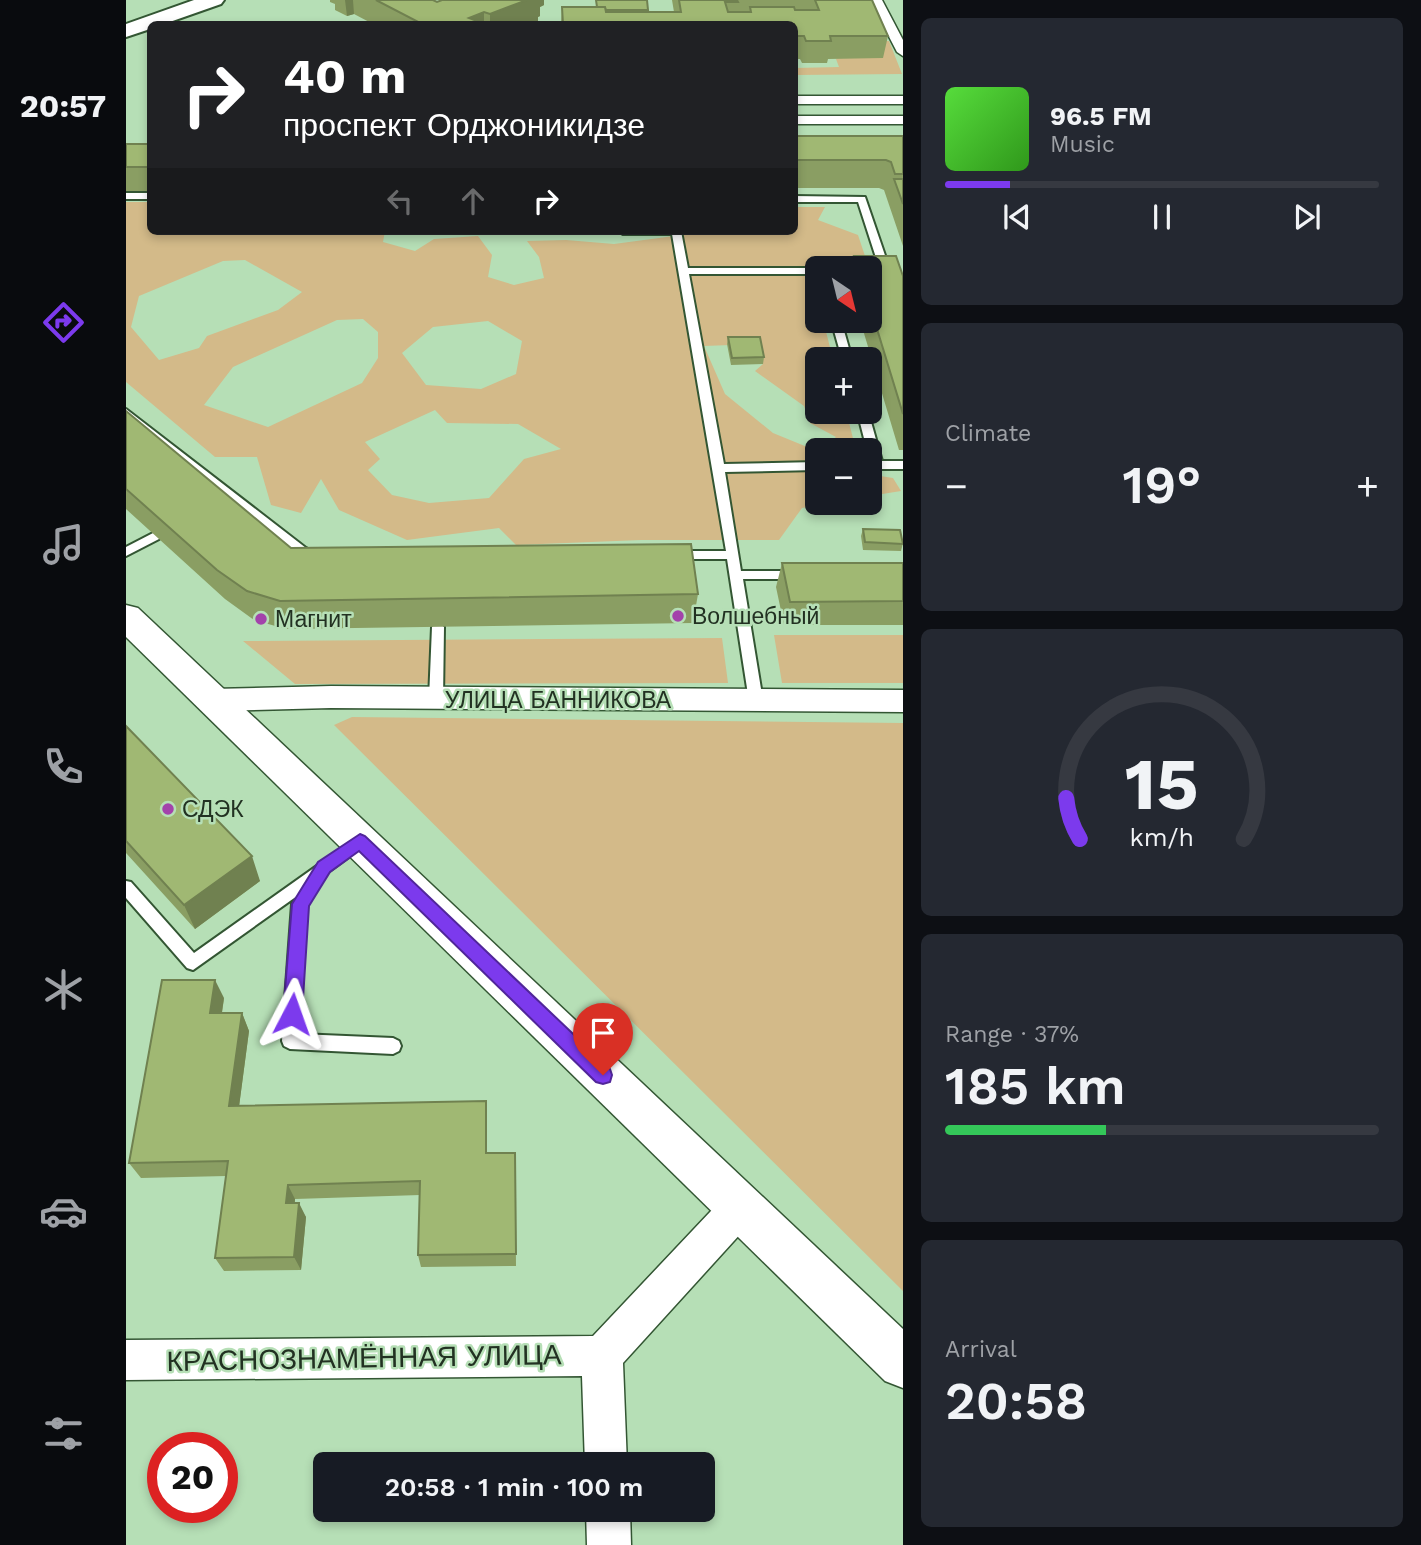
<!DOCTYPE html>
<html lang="en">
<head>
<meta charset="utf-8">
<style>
	:root { --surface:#171b24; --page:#242831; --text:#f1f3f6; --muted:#9ea1a6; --line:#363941; --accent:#7c3aed }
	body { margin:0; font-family:"Work Sans",sans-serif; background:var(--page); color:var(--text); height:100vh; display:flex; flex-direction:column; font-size:26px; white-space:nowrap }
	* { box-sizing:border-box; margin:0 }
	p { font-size:23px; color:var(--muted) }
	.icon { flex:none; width:38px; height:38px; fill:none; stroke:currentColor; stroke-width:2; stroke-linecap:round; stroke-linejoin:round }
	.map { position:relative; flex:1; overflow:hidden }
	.drawer { display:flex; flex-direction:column; gap:18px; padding:18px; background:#0d0f14; width:518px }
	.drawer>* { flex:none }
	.top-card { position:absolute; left:21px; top:21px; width:651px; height:214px; border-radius:10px; box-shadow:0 4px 10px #0003; background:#202124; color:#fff; overflow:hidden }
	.needle { width:46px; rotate:145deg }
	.controls { position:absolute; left:679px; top:256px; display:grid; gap:14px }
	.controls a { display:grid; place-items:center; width:77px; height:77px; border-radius:10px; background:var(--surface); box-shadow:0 4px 10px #0003; font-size:35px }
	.speed { position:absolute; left:21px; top:1432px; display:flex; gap:14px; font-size:35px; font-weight:700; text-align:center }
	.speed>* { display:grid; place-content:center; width:91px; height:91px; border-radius:50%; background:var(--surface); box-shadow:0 4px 10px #0003; line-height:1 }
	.speed .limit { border:10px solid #d22; background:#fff; color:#111 }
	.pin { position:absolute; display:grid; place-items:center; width:60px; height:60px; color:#fff; margin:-72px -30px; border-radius:50% 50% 50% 0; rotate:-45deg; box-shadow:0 0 7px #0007 }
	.pin .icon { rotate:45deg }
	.me { position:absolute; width:77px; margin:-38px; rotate:4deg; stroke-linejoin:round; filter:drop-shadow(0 0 5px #0008) }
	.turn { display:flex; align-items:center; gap:24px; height:147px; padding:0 21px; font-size:32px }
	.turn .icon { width:91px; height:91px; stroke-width:2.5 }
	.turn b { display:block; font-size:49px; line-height:60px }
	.lanes { display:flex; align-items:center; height:66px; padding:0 21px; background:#0003; justify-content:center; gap:35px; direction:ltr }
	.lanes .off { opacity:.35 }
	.big { font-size:52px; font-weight:600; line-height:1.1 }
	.drawer .tile { flex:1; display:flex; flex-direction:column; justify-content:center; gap:10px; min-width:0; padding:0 24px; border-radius:10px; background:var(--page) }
	.drawer .dial { align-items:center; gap:0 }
	.dial svg { height:182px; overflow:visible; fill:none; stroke:var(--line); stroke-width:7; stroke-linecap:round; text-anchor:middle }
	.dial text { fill:var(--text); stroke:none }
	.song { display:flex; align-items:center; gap:21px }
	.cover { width:84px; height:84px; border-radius:10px; background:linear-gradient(135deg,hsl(110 70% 55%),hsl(110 70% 35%)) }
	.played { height:7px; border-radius:4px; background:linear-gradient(90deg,var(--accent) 15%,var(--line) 15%) }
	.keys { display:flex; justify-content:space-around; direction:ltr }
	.heat { display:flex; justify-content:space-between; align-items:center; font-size:38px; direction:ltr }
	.charge { height:10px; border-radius:5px; background:linear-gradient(90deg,#34c759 37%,var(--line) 0) }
	.trip { position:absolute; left:187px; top:1452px; width:402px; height:70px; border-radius:10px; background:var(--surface); box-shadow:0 4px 10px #0003; font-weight:600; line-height:70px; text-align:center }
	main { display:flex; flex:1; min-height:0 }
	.dock { display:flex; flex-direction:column; width:126px; justify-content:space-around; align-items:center; background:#090b0e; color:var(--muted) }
	.dock .icon { width:49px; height:49px }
	.dock .selected { color:var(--accent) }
	.dock b { font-size:32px; color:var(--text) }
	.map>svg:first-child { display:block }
</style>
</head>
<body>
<main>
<nav class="dock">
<b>20:57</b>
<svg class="icon selected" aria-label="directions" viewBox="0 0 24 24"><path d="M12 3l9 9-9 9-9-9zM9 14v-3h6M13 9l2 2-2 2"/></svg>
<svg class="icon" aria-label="music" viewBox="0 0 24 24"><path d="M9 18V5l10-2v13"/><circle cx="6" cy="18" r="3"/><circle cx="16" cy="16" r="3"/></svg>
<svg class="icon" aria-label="phone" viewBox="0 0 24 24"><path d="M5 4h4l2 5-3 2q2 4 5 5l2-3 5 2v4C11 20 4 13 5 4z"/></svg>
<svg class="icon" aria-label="climate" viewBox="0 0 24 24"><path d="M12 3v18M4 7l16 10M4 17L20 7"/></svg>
<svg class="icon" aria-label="car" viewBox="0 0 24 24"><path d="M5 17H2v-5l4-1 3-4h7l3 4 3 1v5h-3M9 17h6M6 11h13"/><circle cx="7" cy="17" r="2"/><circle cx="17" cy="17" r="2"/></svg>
<svg class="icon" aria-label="filters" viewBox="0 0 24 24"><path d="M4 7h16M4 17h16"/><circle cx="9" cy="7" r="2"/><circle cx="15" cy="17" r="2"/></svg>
</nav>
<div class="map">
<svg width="777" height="1545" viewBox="0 0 777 1545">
	<rect width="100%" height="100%" fill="#b6dfb6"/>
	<!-- green -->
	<path fill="#d3ba89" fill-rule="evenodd" d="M749,41H763L776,74L670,75L669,68L713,67L710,59Z
		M0,202H24V231H259L257,242L289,251L308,239L352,236L366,255L362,277L388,285L418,278L413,257L401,241L440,240L488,244L563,234L564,231H668L669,207H699L692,220L732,235L741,262H682L691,298V320H697L707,359H691V411H720L730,450H694L710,437L684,423L678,406L629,371L637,364L632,344L578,346L599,394L647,433L691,451V502H710L676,508L653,540H515L390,545L373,528L281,540L213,510L195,479L175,513L145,505L131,457H89L0,382ZM119,260L176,292L152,310L81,336L73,348L33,360L5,327L13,296L97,261ZM237,319L252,332V358L236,383L142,427L78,405L107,367L211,320ZM362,321L396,341L390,374L355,389L300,385L276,353L307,327ZM309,410L321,423L392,424L435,449L398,459L363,498L303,503L266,495L242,470L254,459L239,442Z
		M744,470L748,475L767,478L775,491L744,496Z
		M648,635H777V683H656Z
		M596,638L602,683L169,684L117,641Z
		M226,717L777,723V1291L208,725Z"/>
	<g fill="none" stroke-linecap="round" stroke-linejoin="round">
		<!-- service casing -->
		<g stroke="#335633" stroke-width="4">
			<path id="service" d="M0,193H24V199H0Z
				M668,196L739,197L764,270L762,272L754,270L732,202H668Z
				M492,231H555L562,268H691V274H563L598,464L691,462V470L599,472L615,571H671L677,575L671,579H617L637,701L630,706L623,701L601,559H549L543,555L549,551H600L546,234H497Z
				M705,320H715L726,359H716Z
				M0,409L180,548L192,555L190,558L186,559L172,554L0,418Z
				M731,411H742L756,461H777V469H744V450H741Z
				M29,532L33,533L35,536L33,539L0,556V547Z
				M312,622L318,627L317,699L310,704L303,699L306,627Z
				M233,836L238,838L240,842L238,846L201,873L181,905L173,1034L267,1038L273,1041L275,1046L273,1051L267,1054L164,1049L158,1046L156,1041L166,904L171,896L67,970L61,968L0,898V881L5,882L68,953Z"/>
		</g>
		<!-- pedestrian casing -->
		<g stroke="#335633" stroke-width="3">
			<path id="pedestrian" d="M744,0H756L777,40V56L771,52Z
				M668,96H777V104H668Z
				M668,116H777V124H668Z"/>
		</g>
		<!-- minor casing -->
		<g stroke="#335633" stroke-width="3">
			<path id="minor" d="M205,686L777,690V712L205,708L87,711L77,708L73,700L77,692L87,689Z
				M614,1188L627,1194L633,1207L627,1220L497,1363L501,1465H459L456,1376L0,1380V1340L467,1336L601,1194Z
				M460,1510H504L505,1545H461Z"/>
		</g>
		<!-- tertiary casing -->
		<g stroke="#335633" stroke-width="3">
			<path id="tertiary" d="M0,605L12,608L777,1329V1388L759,1381L0,637Z"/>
		</g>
		<!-- secondary casing -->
		<g stroke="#335633" stroke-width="4">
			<path id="secondary" d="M68,0H98L95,4L38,24H24V29L0,37V24Z"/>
		</g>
		<!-- service -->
		<use href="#service" fill="#fff" fill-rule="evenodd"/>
		<!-- pedestrian -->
		<use href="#pedestrian" fill="#fff" fill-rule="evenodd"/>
		<!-- minor -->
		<use href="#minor" fill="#fff" fill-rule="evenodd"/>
		<!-- tertiary -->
		<use href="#tertiary" fill="#fff" fill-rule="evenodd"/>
		<!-- secondary -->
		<use href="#secondary" fill="#fff" fill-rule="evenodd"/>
	</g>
	<!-- wall -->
	<path fill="#8a9e63" d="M204,0H307L311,2L316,0H418V5L414,7V16L412,17V22L407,24H247L228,14L221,16L209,10V4L204,2Z
		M470,0H521L522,12H548L546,0H746L762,36L757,58L702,59L701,63H676L674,59H668V24H435L436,7H470Z
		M668,136H777V246L758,190L753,188H668Z
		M0,144H24V191H0Z
		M728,256L777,276V450H773L734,320H744V268H725Z
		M602,337L638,357L637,364L605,365L601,344Z
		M0,411L165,548L572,594L567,623L160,629L128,620L99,599L0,509Z
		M737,529L777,543L775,551L737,550L735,536Z
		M656,563H777V625H658L650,587Z
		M0,726L134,881L69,929L0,853Z
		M98,998L96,1013H116L123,1031L113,1106L360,1101L361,1153H389L390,1266L295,1267L292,1255L294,1195L169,1199V1203L180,1217L175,1270L98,1271L89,1258L100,1176L15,1178L3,1163Z"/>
	<!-- shaded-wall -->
	<path fill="#708150" d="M219,0H227L228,14L221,16Z
		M401,0H418V5L414,7V16L412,17V22L407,24H364V14Z
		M358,12V24H343V18Z
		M126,856L134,881L69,929L58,905Z
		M89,980L98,998L93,1031L84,1013Z
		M116,1013L123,1031L111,1122L103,1106Z
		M360,1101L361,1117V1168L360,1153Z
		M162,1185L169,1199L167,1217L160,1203Z
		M173,1203L180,1217L175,1270L168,1257Z"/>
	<!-- building -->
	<path fill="#a0b873" stroke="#708150" stroke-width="2" d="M250,0H307L311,2L316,0H401L364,14L358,12L343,18L351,21L343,24H296Z
		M470,0H521L522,10H480L479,7H471Z
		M553,0H611L612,2H599L602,12H625L624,7H668L669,10H693L689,0H746L762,36H704L705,41H680L678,36H668V24H437L436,7H479L480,12H555Z
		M668,136H777V174H769L765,162L760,160H668Z
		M0,144H24V167H0Z
		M768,179H777V204Z
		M728,256H770L777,276V414L744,306V268H732Z
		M602,337H634L638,357L606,358Z
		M0,411L165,548L565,544L572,594L154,601L121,591L91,570L0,489Z
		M737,529L774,530L777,544L739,542Z
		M656,563H777V601L664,602Z
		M0,726L126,856L58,905L0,841Z
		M36,980H89L84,1013H116L103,1106L360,1101V1153H389L390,1254L292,1255L294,1181L162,1185L160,1203H173L168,1257L89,1258L102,1161L3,1163Z"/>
	<!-- route -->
	<path fill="#7c3aed" stroke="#51269a" stroke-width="2" d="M234,834L239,836L484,1069L486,1075L484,1082L477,1084L470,1082L233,851L204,872L183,906L176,1014L173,1020L166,1022L160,1020L157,1014L166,904L192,862Z"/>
	<!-- markers -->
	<g fill="#a343ab" stroke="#b6dfb6" stroke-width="2.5">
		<circle cx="552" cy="616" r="7"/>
		<circle cx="135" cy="619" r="7"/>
		<circle cx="42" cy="809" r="7"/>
	</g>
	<g text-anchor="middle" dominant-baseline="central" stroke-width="5" stroke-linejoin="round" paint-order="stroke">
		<!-- poi labels -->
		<g font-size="23" fill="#223122" stroke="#b6dfb6" text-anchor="start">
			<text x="566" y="616">Волшебный</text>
			<text x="149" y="619">Магнит</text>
			<text x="56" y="809">СДЭК</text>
		</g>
		<!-- street labels -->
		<g font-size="23" fill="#223122" stroke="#b6dfb6">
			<text x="432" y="700">УЛИЦА БАННИКОВА</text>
		</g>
		<!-- near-street labels -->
		<g font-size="28" fill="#223122" stroke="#b6dfb6">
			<text transform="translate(238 1358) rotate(-1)">КРАСНОЗНАМЁННАЯ УЛИЦА</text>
		</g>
	</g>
</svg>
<div class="controls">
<a><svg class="needle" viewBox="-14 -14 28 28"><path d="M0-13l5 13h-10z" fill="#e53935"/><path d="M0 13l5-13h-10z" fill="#9ea1a6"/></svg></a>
<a>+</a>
<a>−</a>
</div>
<div class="speed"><div class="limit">20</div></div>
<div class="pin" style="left:477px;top:1075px;background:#d93025"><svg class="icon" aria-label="arrive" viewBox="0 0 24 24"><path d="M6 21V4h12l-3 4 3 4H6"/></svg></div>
<svg class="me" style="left:166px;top:1014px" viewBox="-20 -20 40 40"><path d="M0-17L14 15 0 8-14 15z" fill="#7c3aed" stroke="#fff" stroke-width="4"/></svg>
<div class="trip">20:58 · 1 min · 100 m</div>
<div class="top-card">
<div class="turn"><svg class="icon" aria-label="right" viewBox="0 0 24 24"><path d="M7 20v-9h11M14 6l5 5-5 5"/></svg><div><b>40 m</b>проспект Орджоникидзе</div></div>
<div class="lanes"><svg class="icon off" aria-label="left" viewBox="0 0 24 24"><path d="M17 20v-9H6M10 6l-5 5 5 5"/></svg><svg class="icon off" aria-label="ahead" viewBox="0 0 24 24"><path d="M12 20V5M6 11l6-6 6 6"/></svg><svg class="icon" aria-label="right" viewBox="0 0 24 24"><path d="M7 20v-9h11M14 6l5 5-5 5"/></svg></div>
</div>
</div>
<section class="drawer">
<div class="tile">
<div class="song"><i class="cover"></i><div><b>96.5 FM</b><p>Music</p></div></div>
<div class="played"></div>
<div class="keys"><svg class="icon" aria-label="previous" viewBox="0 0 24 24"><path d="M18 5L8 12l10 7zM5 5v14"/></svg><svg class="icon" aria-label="pause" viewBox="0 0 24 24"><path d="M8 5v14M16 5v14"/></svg><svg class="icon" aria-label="next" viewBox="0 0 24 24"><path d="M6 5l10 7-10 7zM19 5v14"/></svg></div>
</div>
<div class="tile"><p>Climate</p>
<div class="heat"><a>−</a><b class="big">19°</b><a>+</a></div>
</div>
<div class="tile dial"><svg viewBox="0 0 100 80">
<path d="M14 69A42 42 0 1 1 86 69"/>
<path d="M14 69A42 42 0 0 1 8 51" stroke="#7c3aed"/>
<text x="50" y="56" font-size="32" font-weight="700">15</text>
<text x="50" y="72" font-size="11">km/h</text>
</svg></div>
<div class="tile"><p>Range · 37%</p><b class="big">185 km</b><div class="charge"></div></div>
<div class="tile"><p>Arrival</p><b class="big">20:58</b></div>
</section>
</main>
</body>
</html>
